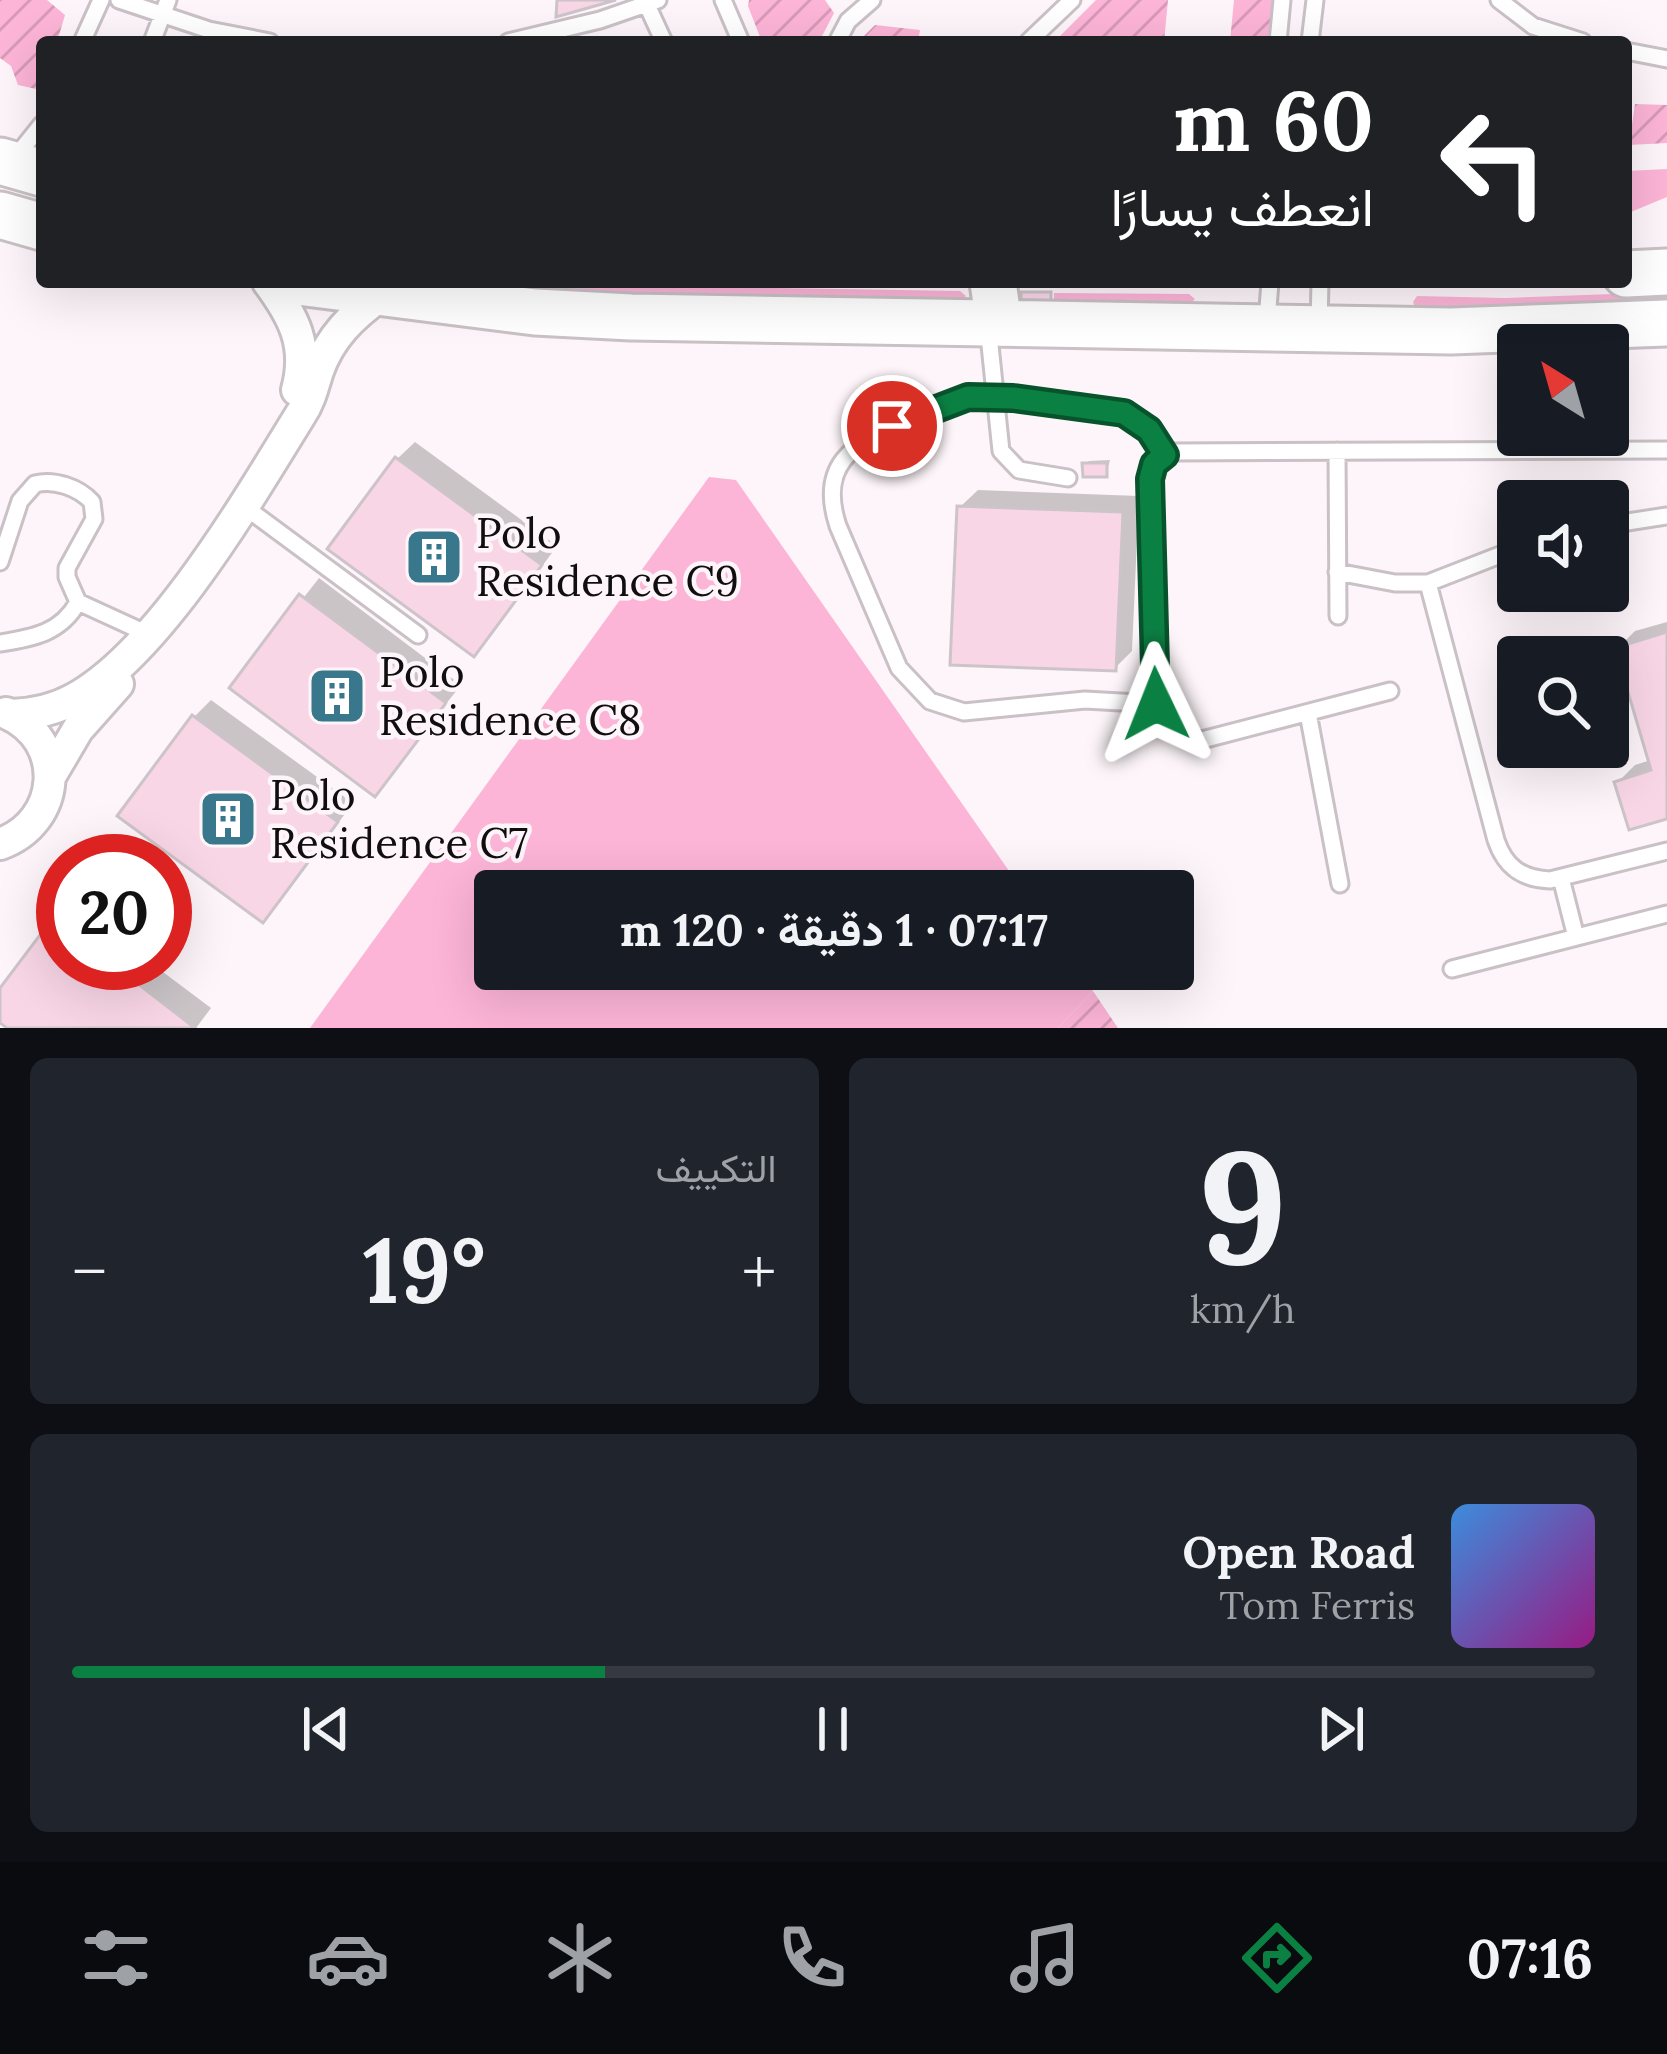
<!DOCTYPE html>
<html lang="ar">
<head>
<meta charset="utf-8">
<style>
	:root { --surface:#171b24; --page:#20242c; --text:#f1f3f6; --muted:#9ea1a6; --line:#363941; --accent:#0b8043 }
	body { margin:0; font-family:Lora,Vazirmatn,serif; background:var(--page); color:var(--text); direction:rtl; height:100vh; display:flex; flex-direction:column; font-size:45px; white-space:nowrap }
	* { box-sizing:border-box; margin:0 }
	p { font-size:39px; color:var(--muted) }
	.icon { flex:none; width:66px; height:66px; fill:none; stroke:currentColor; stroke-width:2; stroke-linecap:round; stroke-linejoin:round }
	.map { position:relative; height:1028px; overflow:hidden; direction:ltr }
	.sheet { display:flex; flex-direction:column; gap:30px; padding:30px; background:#0d0f14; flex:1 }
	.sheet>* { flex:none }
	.guide { position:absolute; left:36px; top:36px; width:1596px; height:252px; border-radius:12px; box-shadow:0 12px 48px #0002; direction:rtl; background:#202124; color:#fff; overflow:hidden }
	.needle { width:78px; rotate:323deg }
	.buttons { position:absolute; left:1497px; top:324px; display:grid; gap:24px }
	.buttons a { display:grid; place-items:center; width:132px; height:132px; border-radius:12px; background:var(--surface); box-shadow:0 12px 48px #0002; font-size:60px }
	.speed { position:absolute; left:36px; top:834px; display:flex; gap:24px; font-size:60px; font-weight:700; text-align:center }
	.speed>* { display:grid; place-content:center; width:156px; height:156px; border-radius:50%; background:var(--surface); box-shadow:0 12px 48px #0002; line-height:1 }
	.speed .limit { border:18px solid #d22; background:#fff; color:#111 }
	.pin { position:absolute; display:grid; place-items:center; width:102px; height:102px; color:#fff; margin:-51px; border:6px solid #fff; border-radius:50%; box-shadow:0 3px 12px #0007 }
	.me { position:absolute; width:132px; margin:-66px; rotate:358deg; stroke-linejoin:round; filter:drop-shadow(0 0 9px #0008) }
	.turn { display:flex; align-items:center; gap:42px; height:252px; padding:0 60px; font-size:54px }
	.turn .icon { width:156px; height:156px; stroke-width:2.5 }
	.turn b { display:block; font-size:84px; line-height:102px }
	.big { font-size:90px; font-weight:700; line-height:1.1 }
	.sheet .card { flex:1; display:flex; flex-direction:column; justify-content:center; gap:18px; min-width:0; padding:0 42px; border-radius:18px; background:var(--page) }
	.sheet .dial { align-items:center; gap:0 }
	.dial b { font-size:156px; line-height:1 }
	.song { display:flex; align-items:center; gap:36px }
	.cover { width:144px; height:144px; border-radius:18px; background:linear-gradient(135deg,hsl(210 70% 55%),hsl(310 70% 35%)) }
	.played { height:12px; border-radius:6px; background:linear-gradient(90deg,var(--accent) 35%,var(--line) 35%) }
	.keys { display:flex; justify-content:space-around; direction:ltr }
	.heat { display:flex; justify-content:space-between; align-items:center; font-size:66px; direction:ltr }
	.sheet .tiles { flex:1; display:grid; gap:30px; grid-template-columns:1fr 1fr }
	.card:last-child { grid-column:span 2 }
	.trip { position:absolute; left:474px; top:870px; width:720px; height:120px; border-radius:12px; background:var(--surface); box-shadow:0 12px 48px #0002; font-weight:700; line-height:120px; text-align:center; direction:rtl }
	.menu { display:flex; height:192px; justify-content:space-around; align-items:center; background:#090b0e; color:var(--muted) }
	.menu .icon { width:84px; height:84px }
	.menu .selected { color:var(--accent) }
	.menu b { font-size:54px; color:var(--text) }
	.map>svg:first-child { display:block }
</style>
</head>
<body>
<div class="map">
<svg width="1667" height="1028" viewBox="0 0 1667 1028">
	<defs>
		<pattern id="garden-furrows" width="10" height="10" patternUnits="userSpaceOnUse" patternTransform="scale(3)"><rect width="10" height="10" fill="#fcb4d7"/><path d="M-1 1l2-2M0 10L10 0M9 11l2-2" fill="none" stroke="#d79ab7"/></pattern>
	</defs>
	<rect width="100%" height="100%" fill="#fdf5f9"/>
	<!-- grass -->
	<path fill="#fcb4d7" d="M1667,169V197L1626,214V171Z
		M428,282L960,291L966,296L960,302L600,297Z
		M1667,292V308L1596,311L1415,308L1413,302L1417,296L1506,298Z
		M1054,293L1189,294L1195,299L1190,304L1054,303Z
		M709,477L736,480L1023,891H495V969H1077L1093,991L1058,1028H310Z"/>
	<!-- garden -->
	<path fill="url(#garden-furrows)" d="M0,0H47L65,15L57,42H42V78L36,89L18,85L11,66L0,58Z
		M749,0H825L834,13L819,42H762L748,6Z
		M1096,0H1168L1164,42H1054Z
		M1234,0H1274L1269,42H1230Z
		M875,25L920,30L918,42H858Z
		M1635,104L1667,105V143L1629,145Z
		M1093,991L1118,1028H1058Z"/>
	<!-- shadow -->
	<path fill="#0003" d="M415,442L557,546L491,636L474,653L397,459Z
		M1110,460L1106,474L1085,464L1089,461Z
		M978,490L1139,496L1132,651L1115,668L960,507Z
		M319,578L461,685L375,793L233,688Z
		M1667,622V816L1617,783L1635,765L1651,760L1618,648L1635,631Z
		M211,700L353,803L280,902L263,919L194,717Z
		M63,912V963H151L211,1008L196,1028H12L0,1019V993Z"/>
	<!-- building -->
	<path fill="#f9d6e6" stroke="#ccc4c8" stroke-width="3" d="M557,0H616L556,17Z
		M1021,292H1051V304L1021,303Z
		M395,457L542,565L474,657L327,549Z
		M1082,463H1107V477H1083Z
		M957,506L1123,512L1116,671L950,665Z
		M299,594L446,703L375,797L229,688Z
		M1667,632V819L1629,830L1614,782L1651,770L1615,648Z
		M192,715L338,822L263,923L117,816Z
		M52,919L63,927V963H111L195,1028H7L0,1023V988Z"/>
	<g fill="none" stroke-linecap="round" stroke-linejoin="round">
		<!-- lane casing -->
		<g stroke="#c9c1c5" stroke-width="21">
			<path id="lane" d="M119,0L209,30L270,42
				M723,0L741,42
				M1499,0L1533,26L1583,42
				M647,5L664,42
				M82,42L101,0
				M152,42L168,0
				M508,42L600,20L658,0
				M837,42L848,21L872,0
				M1028,42L1072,0
				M1278,42L1282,0
				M1310,42L1315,0
				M1626,51L1667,59
				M14,159L42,124
				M1267,321L1270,282
				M1319,325L1320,282
				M988,326L1001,451L1019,470L1068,478
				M1337,451L1338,616
				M245,507L418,635
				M1608,525L1667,516
				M0,562L20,501L35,484C54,479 78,487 92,502L94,519L67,568V577L78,602C61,633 33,638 0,643
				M1337,572L1395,583H1428L1518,548
				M1428,583L1496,840C1505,867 1522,879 1550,880L1667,851
				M78,602L150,635
				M1390,691L1202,740C1174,736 1157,720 1154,691L1150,479L1159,459L1172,452L1667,450
				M1156,704L1085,700L964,712L930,701L899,668L838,526C818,465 852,445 901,422C923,411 946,400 971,397C1002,393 1033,401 1064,404C1088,406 1115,406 1136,419C1150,428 1158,440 1165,455
				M1308,713L1340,884
				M1561,878L1576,937
				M1452,969L1667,914"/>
		</g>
		<!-- street casing -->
		<g stroke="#c9c1c5" stroke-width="36">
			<path id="street" d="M268,282C294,317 309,346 297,390
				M12,715C34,714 54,710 74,699C160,652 249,498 301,414C310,401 313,386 318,371C330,337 352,316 381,295
				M51,775L78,729L118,684
				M0,844C62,822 68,740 6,713"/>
		</g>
		<!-- secondary casing -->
		<g stroke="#c9c1c5" stroke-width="51">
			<path id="secondary" d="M0,161L42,173
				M0,215L42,227
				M1626,274L1667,272
				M298,282L535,312L631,317L1451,331L1667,323
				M988,323L996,303L993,282"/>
		</g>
		<!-- lane -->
		<use href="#lane" stroke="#fff" stroke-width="15"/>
		<!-- street -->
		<use href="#street" stroke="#fff" stroke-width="30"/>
		<!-- secondary -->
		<use href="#secondary" stroke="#fff" stroke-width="45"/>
	</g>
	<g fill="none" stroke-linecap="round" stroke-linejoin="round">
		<!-- route casing -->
		<g stroke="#07532c" stroke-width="30">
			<path id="route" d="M892,426L968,397L1013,398L1124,413L1149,430L1165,455L1154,464L1150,479L1156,704"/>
		</g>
		<!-- route -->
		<use href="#route" stroke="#0b8043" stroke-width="21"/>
	</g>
	<!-- icons -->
	<defs>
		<g id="building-square" transform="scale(3)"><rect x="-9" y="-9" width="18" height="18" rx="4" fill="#39778d" stroke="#fdf5f9"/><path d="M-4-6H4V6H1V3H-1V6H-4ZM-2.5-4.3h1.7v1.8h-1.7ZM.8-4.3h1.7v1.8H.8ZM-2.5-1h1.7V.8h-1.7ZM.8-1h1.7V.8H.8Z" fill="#fff"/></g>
	</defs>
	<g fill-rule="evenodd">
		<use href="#building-square" x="434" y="557"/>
		<use href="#building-square" x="337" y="696"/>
		<use href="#building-square" x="228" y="819"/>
	</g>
	<g text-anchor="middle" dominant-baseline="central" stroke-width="9" stroke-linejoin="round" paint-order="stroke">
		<!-- poi labels -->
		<g font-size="42" fill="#110e0f" stroke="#fdf5f9" text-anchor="start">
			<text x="476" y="533">Polo<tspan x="476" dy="48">Residence C9</tspan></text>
			<text x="379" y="672">Polo<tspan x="379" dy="48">Residence C8</tspan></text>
			<text x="270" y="795">Polo<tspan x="270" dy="48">Residence C7</tspan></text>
		</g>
	</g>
</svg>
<div class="buttons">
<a><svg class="needle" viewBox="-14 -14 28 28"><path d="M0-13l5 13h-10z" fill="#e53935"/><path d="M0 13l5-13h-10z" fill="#9ea1a6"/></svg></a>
<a><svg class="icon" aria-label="sound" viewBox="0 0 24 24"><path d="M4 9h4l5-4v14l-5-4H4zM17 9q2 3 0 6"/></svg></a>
<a><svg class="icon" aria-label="search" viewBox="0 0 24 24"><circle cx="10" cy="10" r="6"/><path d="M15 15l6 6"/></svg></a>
</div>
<div class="speed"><div class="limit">20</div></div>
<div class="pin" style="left:892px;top:426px;background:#d93025"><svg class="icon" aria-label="arrive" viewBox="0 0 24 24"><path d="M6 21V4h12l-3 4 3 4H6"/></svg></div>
<svg class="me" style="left:1156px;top:704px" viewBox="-20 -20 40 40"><path d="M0-17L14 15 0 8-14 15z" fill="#0b8043" stroke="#fff" stroke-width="4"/></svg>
<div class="trip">07:17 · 1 دقيقة · 120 m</div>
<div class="guide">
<div class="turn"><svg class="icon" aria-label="left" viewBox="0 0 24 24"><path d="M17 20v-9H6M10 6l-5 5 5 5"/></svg><div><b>60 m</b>انعطف يسارًا</div></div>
</div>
</div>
<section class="sheet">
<div class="tiles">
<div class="card dial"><b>9</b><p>km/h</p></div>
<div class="card"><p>التكييف</p>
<div class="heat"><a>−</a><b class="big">19°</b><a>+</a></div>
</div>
<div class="card">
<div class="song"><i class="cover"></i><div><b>Open Road</b><p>Tom Ferris</p></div></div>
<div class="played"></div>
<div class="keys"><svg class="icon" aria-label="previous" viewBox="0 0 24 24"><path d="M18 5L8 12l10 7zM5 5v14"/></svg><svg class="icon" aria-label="pause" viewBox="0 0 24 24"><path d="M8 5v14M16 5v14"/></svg><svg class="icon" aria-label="next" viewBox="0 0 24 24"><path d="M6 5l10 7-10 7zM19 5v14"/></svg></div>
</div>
</div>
</section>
<nav class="menu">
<b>07:16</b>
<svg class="icon selected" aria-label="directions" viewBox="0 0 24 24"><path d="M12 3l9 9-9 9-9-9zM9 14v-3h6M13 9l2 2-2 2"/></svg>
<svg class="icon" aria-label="music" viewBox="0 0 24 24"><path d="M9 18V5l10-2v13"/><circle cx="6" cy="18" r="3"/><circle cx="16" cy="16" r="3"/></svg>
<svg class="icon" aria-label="phone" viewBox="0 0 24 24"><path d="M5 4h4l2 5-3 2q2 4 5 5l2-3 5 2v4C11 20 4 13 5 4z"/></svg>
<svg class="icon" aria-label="climate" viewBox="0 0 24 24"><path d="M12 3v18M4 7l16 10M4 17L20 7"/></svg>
<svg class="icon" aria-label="car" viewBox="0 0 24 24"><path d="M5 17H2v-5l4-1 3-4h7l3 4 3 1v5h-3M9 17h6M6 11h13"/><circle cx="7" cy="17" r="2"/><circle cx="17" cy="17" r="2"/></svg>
<svg class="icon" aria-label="filters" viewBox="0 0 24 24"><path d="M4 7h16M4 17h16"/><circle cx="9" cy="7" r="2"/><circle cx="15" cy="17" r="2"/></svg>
</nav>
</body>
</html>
